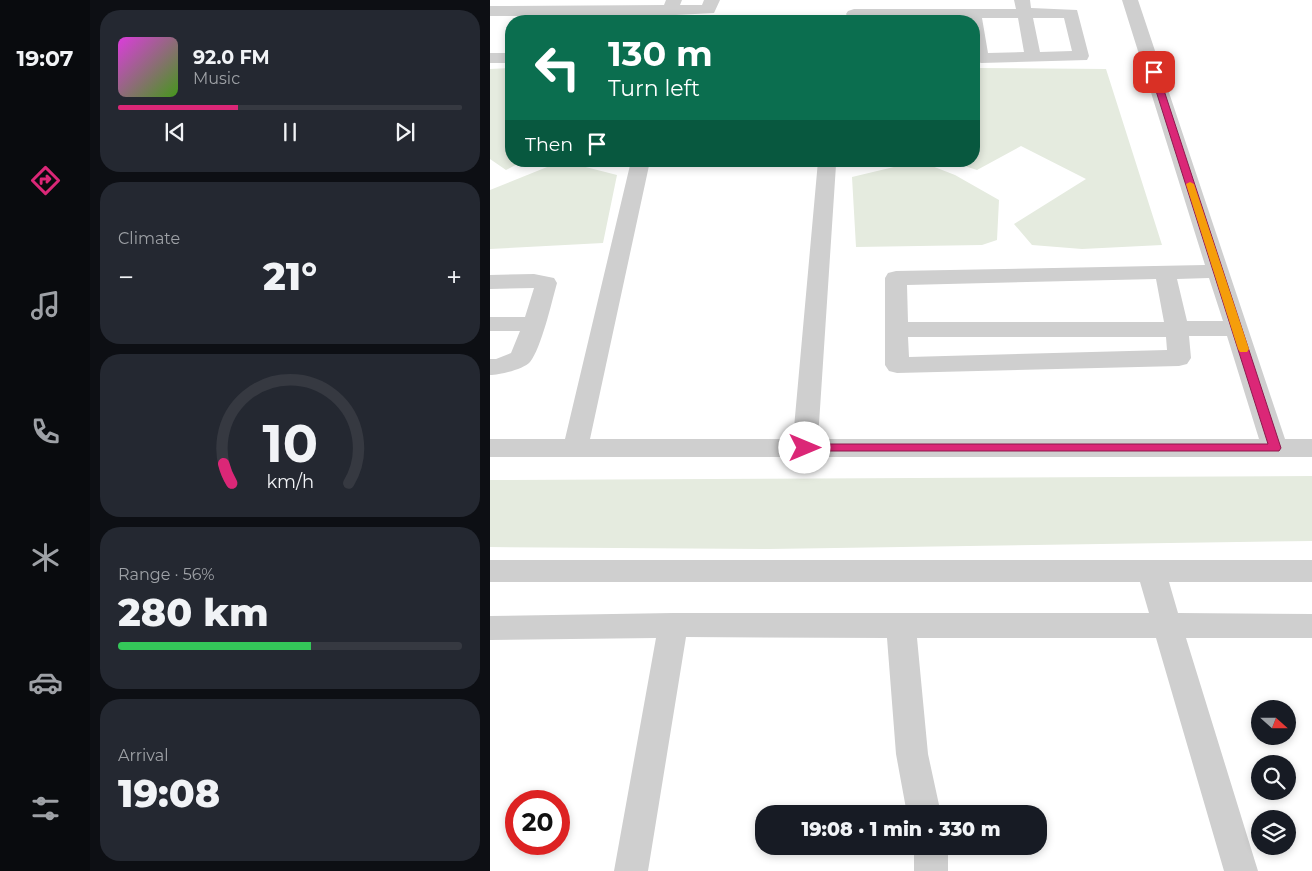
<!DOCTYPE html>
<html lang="en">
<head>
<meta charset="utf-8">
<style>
	:root { --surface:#171b24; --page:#242831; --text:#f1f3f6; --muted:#9ea1a6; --line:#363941; --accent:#db2777 }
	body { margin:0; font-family:Montserrat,sans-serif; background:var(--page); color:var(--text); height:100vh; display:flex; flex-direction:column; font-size:19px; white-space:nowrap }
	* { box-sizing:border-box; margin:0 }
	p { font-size:16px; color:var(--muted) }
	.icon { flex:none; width:28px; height:28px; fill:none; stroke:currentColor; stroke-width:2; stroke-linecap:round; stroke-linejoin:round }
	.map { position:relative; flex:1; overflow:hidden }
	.drawer { display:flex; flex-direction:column; gap:10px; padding:10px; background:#0d0f14; width:400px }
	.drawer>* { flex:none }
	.banner { position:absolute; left:15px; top:15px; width:475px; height:152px; border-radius:20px; box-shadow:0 2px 8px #0003; background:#0b6e4f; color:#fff; overflow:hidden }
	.needle { width:32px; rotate:111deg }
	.controls { position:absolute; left:761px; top:700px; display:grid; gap:10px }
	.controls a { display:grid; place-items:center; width:45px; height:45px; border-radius:50%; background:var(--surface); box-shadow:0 2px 8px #0003; font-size:25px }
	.speed { position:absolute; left:15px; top:790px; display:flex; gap:10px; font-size:25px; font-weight:700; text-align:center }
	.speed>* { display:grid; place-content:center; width:65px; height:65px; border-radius:50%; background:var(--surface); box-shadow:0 2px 8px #0003; line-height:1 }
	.speed .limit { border:8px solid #d22; background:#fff; color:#111 }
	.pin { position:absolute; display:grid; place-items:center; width:42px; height:42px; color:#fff; margin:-21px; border-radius:10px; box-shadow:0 2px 8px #0006 }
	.me { position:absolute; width:55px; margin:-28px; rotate:90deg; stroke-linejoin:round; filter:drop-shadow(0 0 4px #0008) }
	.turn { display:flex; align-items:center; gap:18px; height:105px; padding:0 20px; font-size:22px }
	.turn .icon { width:65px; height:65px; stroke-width:2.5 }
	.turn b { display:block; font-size:35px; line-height:42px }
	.then { display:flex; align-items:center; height:48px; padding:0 20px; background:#0003; gap:10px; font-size:19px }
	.big { font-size:38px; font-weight:800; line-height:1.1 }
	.drawer .card { flex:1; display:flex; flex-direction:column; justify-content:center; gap:8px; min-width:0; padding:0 18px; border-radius:20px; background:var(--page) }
	.drawer .dial { align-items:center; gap:0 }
	.dial svg { height:130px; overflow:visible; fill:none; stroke:var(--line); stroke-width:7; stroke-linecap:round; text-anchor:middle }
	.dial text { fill:var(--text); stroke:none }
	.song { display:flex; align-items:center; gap:15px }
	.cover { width:60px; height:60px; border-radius:8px; background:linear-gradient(135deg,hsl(300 70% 55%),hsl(100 70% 35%)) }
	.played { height:5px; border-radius:2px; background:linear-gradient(90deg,var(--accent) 35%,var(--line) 35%) }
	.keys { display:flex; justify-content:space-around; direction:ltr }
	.heat { display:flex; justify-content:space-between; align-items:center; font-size:28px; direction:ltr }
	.charge { height:8px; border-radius:4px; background:linear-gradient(90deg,#34c759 56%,var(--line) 0) }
	.trip { position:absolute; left:265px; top:805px; width:292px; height:50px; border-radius:20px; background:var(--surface); box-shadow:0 2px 8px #0003; font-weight:800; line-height:50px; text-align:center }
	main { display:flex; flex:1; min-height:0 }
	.tabs { display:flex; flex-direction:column; width:90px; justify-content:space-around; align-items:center; background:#090b0e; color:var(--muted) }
	.tabs .icon { width:35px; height:35px }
	.tabs .selected { color:var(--accent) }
	.tabs b { font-size:22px; color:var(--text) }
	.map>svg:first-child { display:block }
</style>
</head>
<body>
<main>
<nav class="tabs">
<b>19:07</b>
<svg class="icon selected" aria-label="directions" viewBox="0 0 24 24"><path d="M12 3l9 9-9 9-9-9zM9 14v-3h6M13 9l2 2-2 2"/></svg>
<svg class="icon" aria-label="music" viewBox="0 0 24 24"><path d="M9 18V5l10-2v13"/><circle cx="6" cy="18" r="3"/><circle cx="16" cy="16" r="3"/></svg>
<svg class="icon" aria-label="phone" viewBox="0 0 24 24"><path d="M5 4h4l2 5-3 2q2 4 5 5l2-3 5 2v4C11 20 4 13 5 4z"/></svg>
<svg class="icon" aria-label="climate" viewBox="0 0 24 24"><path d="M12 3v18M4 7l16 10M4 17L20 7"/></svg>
<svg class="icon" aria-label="car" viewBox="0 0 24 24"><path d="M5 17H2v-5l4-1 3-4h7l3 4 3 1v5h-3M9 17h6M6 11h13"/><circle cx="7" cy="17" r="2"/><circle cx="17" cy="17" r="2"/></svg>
<svg class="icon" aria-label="filters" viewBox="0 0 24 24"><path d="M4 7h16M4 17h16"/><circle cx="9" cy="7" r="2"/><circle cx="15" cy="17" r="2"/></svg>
</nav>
<section class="drawer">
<div class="card">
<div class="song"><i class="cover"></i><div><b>92.0 FM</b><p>Music</p></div></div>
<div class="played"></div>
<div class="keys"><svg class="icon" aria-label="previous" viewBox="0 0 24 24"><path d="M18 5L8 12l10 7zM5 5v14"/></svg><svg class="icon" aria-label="pause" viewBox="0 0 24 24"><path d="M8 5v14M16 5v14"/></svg><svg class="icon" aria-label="next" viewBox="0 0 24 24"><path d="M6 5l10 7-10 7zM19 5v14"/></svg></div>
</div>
<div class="card"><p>Climate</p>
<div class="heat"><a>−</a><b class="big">21°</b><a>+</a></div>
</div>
<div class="card dial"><svg viewBox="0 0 100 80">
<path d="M14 69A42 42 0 1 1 86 69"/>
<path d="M14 69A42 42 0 0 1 9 57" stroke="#db2777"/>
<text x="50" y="56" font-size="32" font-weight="700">10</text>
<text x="50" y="72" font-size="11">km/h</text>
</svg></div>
<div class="card"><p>Range · 56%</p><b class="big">280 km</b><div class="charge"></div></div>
<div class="card"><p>Arrival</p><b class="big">19:08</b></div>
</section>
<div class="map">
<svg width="822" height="871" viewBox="0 0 822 871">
	<rect width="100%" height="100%" fill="#fff"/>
	<!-- green -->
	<path fill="#e5ebdf" d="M21,68V161H33L16,170L0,159V69Z
		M484,68L616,69L672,245L592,249L542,245L524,224L596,179L531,146L487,170L459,161H484Z
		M72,161L127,175L113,243L0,249V190Z
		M429,161L465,175L509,200L507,240L492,245L366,247L362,177Z
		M822,476V541L279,549L0,547V480Z"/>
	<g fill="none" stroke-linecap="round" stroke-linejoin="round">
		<!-- minor -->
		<path fill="#cfcfcf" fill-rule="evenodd" d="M176,0H192L190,5H212L214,0H230L224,13L186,15L184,21H168L170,15L65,16L63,21H47L49,16H0V6L174,5Z
			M524,0H540L541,8L587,10L599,56L597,60L491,63L484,60V21H476V18L364,19L358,17L356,14L358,11L364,9H526ZM492,18H528L534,52L498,53ZM543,18H574L582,51L550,52Z
			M632,0H648L795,439H822V457H0V439H75L141,161H160L100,439H303L328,161H350L346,165L328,439H769L737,336H699L701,358L697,364L689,366L407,373L399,371L395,365V278L398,273L406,271L715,265ZM719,278L733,321H697L687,279ZM666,279L674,322H418L417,285ZM418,337H676L677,350L419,357Z
			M0,53H21V63H0Z
			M44,274L64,278L67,283C62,301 51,349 40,362C34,369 10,375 0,375V359H6L21,353L30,331H0V317H35L44,288L0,289V275Z
			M0,560H822V582H679L688,613L822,614V638H696L768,871H734L666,638H427L438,754L451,814H417L406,754L397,638L196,637L158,871H124L166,638L0,640V616L183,613H659L650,582H0Z
			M424,846H458V871H424Z"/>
	</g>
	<!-- route -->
	<path fill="#db2777" stroke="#8e194d" d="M664,70L668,72L791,448L789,451H311L309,448L315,444H778L660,72Z"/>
	<!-- slow -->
	<path fill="#f59e0b" d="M700,182L704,184L759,349L757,352H750L748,349L696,184Z"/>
</svg>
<div class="controls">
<a><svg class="needle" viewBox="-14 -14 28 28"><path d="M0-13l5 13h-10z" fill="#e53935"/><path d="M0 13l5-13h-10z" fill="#9ea1a6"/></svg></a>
<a><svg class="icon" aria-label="search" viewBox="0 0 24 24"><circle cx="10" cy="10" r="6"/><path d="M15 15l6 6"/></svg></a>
<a><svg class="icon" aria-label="layers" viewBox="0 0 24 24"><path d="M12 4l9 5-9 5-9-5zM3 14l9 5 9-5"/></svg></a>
</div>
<div class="speed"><div class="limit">20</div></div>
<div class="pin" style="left:664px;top:72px;background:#d93025"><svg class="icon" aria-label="arrive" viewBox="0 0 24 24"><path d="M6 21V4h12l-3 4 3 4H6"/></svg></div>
<svg class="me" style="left:315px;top:448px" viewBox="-20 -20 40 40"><circle r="19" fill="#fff"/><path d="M0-13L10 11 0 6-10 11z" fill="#db2777"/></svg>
<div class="trip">19:08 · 1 min · 330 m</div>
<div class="banner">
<div class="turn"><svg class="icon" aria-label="left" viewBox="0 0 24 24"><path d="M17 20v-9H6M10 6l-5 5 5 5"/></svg><div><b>130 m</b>Turn left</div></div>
<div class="then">Then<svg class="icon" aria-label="arrive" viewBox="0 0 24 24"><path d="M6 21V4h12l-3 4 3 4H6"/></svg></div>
</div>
</div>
</main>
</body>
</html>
